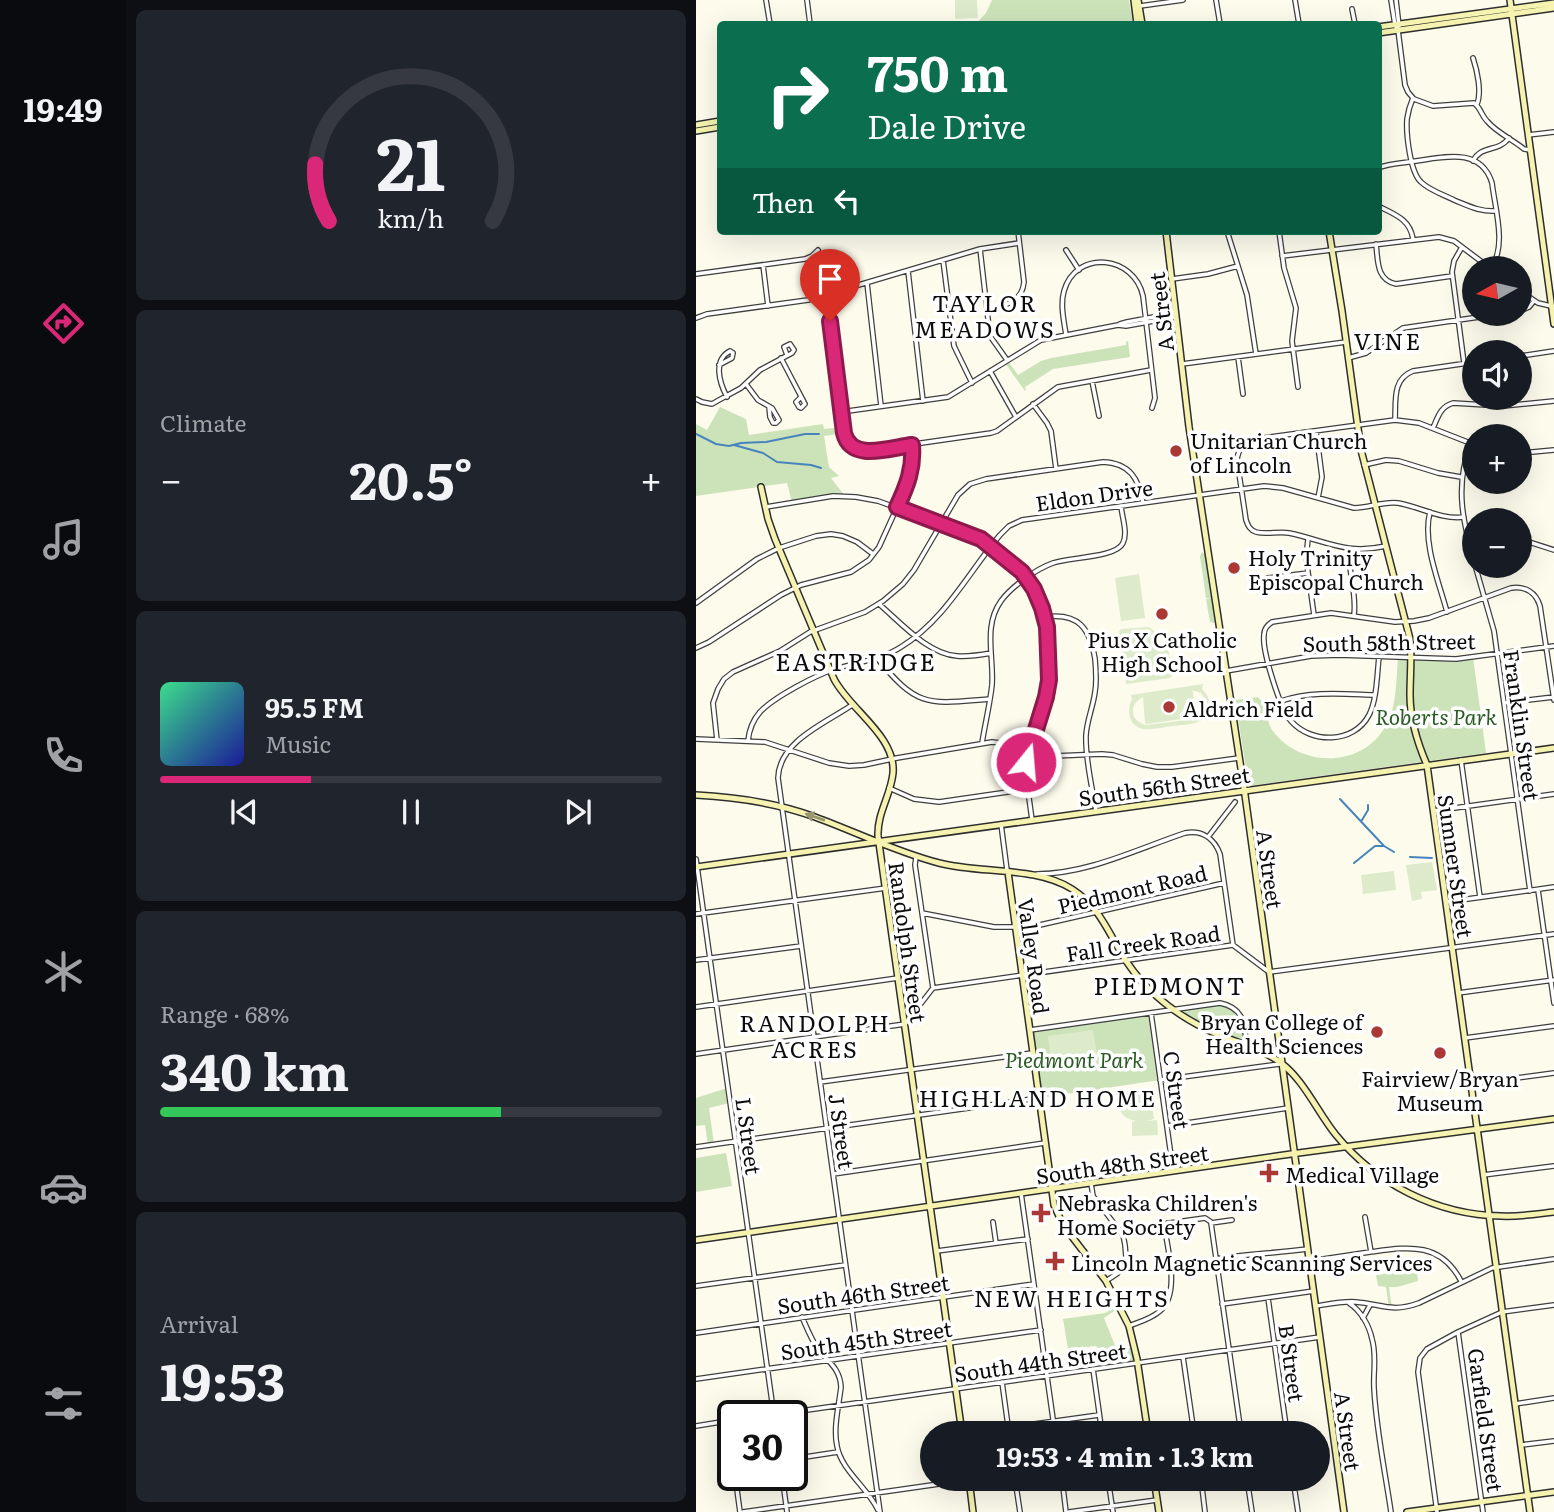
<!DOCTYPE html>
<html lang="en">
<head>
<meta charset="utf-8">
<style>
	:root { --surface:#171b24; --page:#20242c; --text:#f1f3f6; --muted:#9ea1a6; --line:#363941; --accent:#db2777 }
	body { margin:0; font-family:Literata,serif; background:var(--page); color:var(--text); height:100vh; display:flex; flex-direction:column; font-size:26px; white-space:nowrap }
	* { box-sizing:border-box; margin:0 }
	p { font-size:23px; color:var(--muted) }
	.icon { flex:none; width:38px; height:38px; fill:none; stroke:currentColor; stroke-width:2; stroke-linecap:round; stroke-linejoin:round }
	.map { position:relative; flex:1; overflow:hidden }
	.side { display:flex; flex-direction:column; gap:10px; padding:10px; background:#0d0f14; width:570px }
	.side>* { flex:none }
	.hud { position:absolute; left:21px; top:21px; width:665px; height:214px; border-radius:7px; box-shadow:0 7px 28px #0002; background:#0b6e4f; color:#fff; overflow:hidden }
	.needle { width:46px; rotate:262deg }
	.buttons { position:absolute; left:766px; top:256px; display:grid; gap:14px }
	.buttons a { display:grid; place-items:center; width:70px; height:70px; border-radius:50%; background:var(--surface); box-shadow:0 7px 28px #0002; font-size:35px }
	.speed { position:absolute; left:21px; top:1400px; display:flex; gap:14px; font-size:35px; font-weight:700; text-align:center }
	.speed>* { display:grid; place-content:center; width:91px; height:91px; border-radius:50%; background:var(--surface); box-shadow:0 7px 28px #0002; line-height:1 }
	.speed .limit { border:4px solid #111; border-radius:10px; background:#fff; color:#111 }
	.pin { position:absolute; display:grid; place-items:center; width:60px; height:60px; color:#fff; margin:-72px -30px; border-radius:50% 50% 50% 0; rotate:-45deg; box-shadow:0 0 7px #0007 }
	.pin .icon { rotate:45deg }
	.me { position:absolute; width:77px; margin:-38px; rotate:17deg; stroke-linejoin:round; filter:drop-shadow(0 0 5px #0008) }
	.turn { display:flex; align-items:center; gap:24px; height:147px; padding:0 35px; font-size:32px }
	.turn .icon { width:91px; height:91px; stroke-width:2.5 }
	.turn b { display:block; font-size:49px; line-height:60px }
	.then { display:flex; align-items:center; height:66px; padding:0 35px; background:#0003; gap:14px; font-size:26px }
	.big { font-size:52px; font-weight:700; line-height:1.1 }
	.side .tile { flex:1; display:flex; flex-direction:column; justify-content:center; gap:10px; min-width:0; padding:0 24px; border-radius:10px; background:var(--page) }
	.side .dial { align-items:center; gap:0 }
	.dial svg { height:182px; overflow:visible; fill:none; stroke:var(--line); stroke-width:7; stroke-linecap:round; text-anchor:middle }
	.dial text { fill:var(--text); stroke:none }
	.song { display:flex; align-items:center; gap:21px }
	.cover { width:84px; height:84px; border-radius:10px; background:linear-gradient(135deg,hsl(150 70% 55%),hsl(240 70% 35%)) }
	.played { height:7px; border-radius:4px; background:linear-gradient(90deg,var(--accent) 30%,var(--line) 30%) }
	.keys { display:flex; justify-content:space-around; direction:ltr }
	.heat { display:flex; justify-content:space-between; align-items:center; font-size:38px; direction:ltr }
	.charge { height:10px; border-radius:5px; background:linear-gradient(90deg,#34c759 68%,var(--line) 0) }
	.trip { position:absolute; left:224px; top:1421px; width:410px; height:70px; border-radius:35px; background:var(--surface); box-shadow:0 7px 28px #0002; font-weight:700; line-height:70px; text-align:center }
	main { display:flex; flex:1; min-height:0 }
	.tabs { display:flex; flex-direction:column; width:126px; justify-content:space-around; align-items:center; background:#090b0e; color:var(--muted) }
	.tabs .icon { width:49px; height:49px }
	.tabs .selected { color:var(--accent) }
	.tabs b { font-size:32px; color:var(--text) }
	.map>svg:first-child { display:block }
</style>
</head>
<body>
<main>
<nav class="tabs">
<b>19:49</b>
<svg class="icon selected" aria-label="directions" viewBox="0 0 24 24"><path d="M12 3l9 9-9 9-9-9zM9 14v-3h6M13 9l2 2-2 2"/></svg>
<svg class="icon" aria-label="music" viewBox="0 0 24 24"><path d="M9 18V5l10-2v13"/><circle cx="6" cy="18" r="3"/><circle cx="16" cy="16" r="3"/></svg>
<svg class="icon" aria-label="phone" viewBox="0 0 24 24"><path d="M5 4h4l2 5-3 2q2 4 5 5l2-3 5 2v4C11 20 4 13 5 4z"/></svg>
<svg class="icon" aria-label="climate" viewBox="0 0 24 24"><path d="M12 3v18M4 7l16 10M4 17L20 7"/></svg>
<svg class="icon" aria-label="car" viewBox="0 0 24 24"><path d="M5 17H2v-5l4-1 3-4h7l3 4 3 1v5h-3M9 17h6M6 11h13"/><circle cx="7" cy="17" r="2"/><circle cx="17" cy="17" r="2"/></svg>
<svg class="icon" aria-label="filters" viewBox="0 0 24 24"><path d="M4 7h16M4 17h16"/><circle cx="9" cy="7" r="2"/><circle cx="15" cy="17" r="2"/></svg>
</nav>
<section class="side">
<div class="tile dial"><svg viewBox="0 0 100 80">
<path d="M14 69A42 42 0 1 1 86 69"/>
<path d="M14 69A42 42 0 0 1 8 44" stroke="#db2777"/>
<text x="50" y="56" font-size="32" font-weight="700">21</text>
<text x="50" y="72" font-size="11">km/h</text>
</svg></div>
<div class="tile"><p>Climate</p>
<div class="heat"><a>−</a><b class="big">20.5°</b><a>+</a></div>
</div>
<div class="tile">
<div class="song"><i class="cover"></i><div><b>95.5 FM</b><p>Music</p></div></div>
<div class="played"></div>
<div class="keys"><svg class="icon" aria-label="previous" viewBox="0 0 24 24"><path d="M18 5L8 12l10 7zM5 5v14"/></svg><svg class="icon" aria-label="pause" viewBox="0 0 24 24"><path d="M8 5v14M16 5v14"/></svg><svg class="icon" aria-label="next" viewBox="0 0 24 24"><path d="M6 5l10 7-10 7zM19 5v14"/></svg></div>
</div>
<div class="tile"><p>Range · 68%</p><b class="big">340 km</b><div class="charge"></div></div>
<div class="tile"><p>Arrival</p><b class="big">19:53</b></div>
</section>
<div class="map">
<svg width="858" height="1512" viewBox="0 0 858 1512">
	<rect width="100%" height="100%" fill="#fdfbec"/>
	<!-- green -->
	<path fill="#cce3ba" d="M296,0H433L437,24H280L290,13Z
		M432,341L434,357L357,369L329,387L330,390L329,391L309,363L312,361L322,375L345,361L355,358L430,345V342Z
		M24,407L50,419L53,435L127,424L128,429L147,427L148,433L128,436L133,467L143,476L135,478L149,496L96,502L91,483L0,496V424L11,430Z
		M506,552L509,554L514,584L512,586H514L520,622L517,623L514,622L510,599L515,598H510L504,556Z
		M777,657L790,753L553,786L539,700L562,697C565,700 567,703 569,706C574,718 569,723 581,736C610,768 667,766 689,727C701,708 700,680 702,658L749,659Z
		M524,1005C541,1009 545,1021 547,1037L544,1040L517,1030L489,1015L488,1011L490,1010Z
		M455,1013L464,1080L343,1098L334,1030Z
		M31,1088L33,1103L13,1108L18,1144L12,1145L9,1125L0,1126V1098Z
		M30,1153L36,1186L0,1192V1158Z
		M704,1248L707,1271L721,1270L722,1281L701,1287H693L696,1308H693L690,1287L682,1286L680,1275L703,1272L701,1249Z
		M423,1305L424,1307L408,1318L420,1348L424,1350L439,1347L442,1363L409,1367L407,1350L399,1346L372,1349L367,1319L409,1313Z"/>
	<!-- pitch -->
	<path fill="#ddebcb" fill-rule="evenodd" d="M259,0H281L282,18L259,19Z
		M443,574L449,618L425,621L419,578Z
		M453,627L462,634L464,648H472L476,675L474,678L430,684L423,632L425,629Z
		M507,684L506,689C516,698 518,715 504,721C496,725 485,725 476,726C468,727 457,730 448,729C433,727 430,711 436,699L435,695ZM495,690L505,693L510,701L509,711L505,716L499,719L450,725C434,721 432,705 447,697L449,723L451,724L499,717L500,716L497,692Z
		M736,862L741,890L725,892L726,899L716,901L710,865Z
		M698,871L700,890L667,894L665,875Z
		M397,1030L401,1055L355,1061L352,1036Z
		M452,1089L454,1090L458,1119L450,1121L461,1120L462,1135L436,1136V1122L440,1121C423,1117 423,1109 421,1094Z"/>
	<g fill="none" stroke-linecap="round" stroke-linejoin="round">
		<!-- stream -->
		<path stroke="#4784bc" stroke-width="2" d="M0,434L20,444L33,446L45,443L70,442L109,434H123
			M38,445L67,453L81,462L115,465L125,468
			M644,799L688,846L698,852
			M666,820L672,810V805
			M714,857L736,858
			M658,863L679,846H687"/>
		<!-- street casing -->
		<g stroke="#3f3f3f" stroke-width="6">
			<path id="street" d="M70,0L74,24
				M111,0L114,24
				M520,0L524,24
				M599,0L603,24
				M695,0L699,25L702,30L709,85L712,92L717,98C714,105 712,112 711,119C710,134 714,172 725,182C733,190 748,195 758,200C773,206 784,212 800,211
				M700,0L703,26
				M444,6L487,0
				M656,9L659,24
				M777,58C781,70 786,92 781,104
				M718,99L737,106L778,103C785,108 785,115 791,121C800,132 817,140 828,149L834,150
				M832,135L858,132
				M777,161C786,144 802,153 813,138
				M682,168C694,163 708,163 720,161C748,157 785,147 796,183C799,209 811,246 795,268
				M682,206C698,214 714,219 717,239
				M531,231L551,295L560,354
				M583,231L588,268L600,308L596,341L602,387
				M680,244C682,260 680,280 700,284L756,276
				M766,247L758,261L756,272L768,363
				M284,249L294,336L311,360
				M370,250L383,270
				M586,256L743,237L758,241L794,268
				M247,260L258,346L276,383
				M67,265L72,306
				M212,271L227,401
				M0,274L109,259L116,256L122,250
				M476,279L512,274L542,266
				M171,283L185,406
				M824,291L842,303L855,306
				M131,295L148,435C151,446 159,451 170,451L295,433L301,431L362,387L455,370
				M291,310C309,305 326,303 328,282L322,231
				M824,311L833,307L838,301
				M0,318L11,314L112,300L284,249L323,243
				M424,324L431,322L479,313
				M370,335C368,321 364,305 368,291C380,249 438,255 447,296L459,398L456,408
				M824,356L858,351
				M542,357L547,394
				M85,358L87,362L109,404L105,408L103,407L100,402L105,397
				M652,358L670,353L707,328L811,313
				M486,364L650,342
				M23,365L36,358L37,353L34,351C17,360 23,382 31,397
				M294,371L320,417
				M396,381L403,416
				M50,384L62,400L76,408L83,420L80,423H77L74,417L73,407
				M0,399L6,402L16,404L23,400L45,388L64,370L96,353L98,350L94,344L88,347L91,355
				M337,404L351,423L355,431L360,469
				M145,412L252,397L345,340L422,325L430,326L480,317
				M699,420C700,401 696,379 717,371L779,362
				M737,428C742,417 744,407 757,403L807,406L858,401
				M620,431L626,477L622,498
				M775,444C758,485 767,523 779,565
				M824,453L858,450
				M668,465L690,460L703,461L742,473L765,477
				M70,507L137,496L160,497L182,501L282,537L298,548L329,575L338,589L344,603L350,619L352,636L353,675L351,693L330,762V776L336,820
				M734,512C726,542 743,582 751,612
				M612,539L610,558L618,615
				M824,539L858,550
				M690,546C650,555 631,541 593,533C583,531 570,535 560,532C554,530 552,526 550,520L541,460C542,449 548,442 559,439L699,420L723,423L779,445
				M653,549C652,572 661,593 658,615
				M779,565L798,631L834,891
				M572,578L612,573
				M0,603L61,559L83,548L120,536L135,534L147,536L161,542L177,554
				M183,604C205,623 232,654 261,656C273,657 284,655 295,653
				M349,617C383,612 394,629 399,659C400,670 401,681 399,692C397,707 391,720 390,735C389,759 396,786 400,811
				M0,648L13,642L85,595L105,585L155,572L173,560L183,547L212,483L216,466V445
				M683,657C681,674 681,700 673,715C658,744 615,744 595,721C584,709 566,651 568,635C568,628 572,625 576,622L635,613L699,622L718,621L733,618L815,588C829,586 840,592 844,606L858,700
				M181,658C222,709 233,704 294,699
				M530,671L615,656L643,655L760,659L858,646
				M585,701C616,691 646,694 678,695
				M808,703L858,697
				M156,705C130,723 83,741 82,778L184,1512
				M0,739L69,742L133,763L153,766L168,765L201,758L296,742L313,744L358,756L406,754L417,755L446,764L461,767H476L543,758
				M21,740L17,703L22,689L28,679L37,672L84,651L114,632L169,612L187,601L207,584L218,570L262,495L274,484L290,479L407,462C434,463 443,479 447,503
				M52,741C53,730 57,720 64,712C78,697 120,675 139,669C161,662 185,660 205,647C249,620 272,573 304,535L313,526L326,520L568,486L587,488L658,508C673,508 687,501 702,503C725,507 745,520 768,517
				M286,743C289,724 294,704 296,685C298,656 287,626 305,601C315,587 340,569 357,563C373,557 420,558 427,543C432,533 426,517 425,506
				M765,760L784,897
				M193,788L218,799L243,802L332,789
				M737,811L858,794
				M305,824L311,870
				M512,837L539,802
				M220,857L219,865L237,988
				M0,859L78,1416
				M341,874C392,874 441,849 489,833C506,830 518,838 524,854L537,945
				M842,890L858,1003
				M750,902L858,887
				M226,913L298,927H335L528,883
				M0,914L190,888
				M0,960L105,946
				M762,993L858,980
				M0,1007L202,978
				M455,1013L477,1170
				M334,1030L524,1003C549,1008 548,1025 551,1046
				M769,1038L858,1026
				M0,1054L209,1024L237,988L537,945L573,972L858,934
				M464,1080L584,1064
				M124,1082L336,1053
				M775,1084L858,1073
				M471,1126L592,1108
				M0,1147L343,1098
				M137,1174L349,1143
				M787,1175L858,1166
				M395,1183L397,1196L427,1235L429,1245L430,1257L427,1265L422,1273L410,1281
				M325,1193L359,1433
				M669,1217L675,1252
				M297,1222L300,1243
				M515,1223L545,1433
				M515,1223L536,1220
				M427,1235L438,1228L509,1218L515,1222
				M241,1251L332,1239
				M520,1259C550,1254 581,1253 612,1249
				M614,1261C634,1258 654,1255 674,1252C712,1247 744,1241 765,1281
				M0,1286L149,1265
				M572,1298L591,1433
				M653,1303C665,1311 673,1325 676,1339C681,1356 677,1371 678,1388C680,1429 689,1471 695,1512
				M526,1304L618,1291
				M620,1306C633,1304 647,1301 660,1302C685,1304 696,1313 723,1303L796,1268L858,1259
				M106,1317C111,1328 115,1339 122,1349C132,1362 144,1368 145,1387C143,1405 137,1428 141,1446C145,1470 172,1488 182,1510
				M667,1318L674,1305
				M433,1326C443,1322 455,1319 464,1311C485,1294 471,1247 468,1224
				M762,1332L787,1512
				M0,1333L338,1284
				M487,1357L498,1433
				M397,1369L406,1433
				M0,1379L345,1330
				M306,1382L313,1433
				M819,1404L858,1398
				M69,1416L624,1337
				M31,1421L37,1460
				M0,1426L37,1420
				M272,1433L403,1415
				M825,1445L858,1441
				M96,1459L142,1452
				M39,1475L44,1512
				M86,1475L91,1512
				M319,1479L324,1512
				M366,1479L370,1512
				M412,1479L417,1512
				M505,1479L509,1512
				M551,1479L556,1512
				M597,1479L602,1512
				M47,1512L278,1479
				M373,1512L461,1500
				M741,1512L722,1372L724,1358L731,1349L762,1332L806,1312L858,1305"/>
		</g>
		<!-- secondary casing -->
		<g stroke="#2e2e2e" stroke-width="8">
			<path id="secondary" d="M438,0L441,24
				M442,0L446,24
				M814,0L858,324
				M682,27L858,3
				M682,33L858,8
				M0,125L24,121
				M0,131L24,127
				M470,231L493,427L549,795L648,1512
				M633,231L646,311L665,450L714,639C716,658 714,676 714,695C714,720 721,742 731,765L834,1512
				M65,487L72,519L79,539L138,679C154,710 200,736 197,773C195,795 181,813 182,836L266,1433
				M0,795C40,797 81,803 119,817C160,832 200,852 243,863C285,874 340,866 376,889C401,905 410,927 424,951C432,965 442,978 453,989C473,1009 497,1024 523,1035C543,1043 568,1050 585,1063C608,1080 622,1113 640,1135C680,1184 741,1215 805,1216C823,1217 840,1214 858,1212
				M0,867L858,748
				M312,872L358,1205L367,1225L410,1281L433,1326L441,1359L452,1433
				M0,1240L595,1154L858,1119
				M273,1479L277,1512
				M458,1479L463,1512
				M711,1512L858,1492"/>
		</g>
		<!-- street -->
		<use href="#street" stroke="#fff" stroke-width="3.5"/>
		<!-- secondary -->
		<use href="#secondary" stroke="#f5f3af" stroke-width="5"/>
	</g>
	<!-- one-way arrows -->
	<defs><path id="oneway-solid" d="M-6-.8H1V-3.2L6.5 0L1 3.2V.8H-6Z" transform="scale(1.75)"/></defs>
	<use fill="#98976e" href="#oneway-solid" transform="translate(119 817) rotate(-161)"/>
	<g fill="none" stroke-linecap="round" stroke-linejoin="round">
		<!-- route casing -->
		<g stroke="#8e194d" stroke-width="18">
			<path id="route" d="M134,321L148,433C155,462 193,448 216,445C218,468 211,486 201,507L285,539L326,572L338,589L346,608L351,627L353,680L350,697L330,762"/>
		</g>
		<!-- route -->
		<use href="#route" stroke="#db2777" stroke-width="12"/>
	</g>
	<!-- markers -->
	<g fill="#aa3935" stroke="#fff" stroke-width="2.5">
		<circle cx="480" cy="451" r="7"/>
		<circle cx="538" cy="568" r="7"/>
		<circle cx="466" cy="614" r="7"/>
		<circle cx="473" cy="707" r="7"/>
		<circle cx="681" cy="1032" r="7"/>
		<circle cx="744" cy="1053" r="7"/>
		<path d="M569.5 1162.5h7v7h7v7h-7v7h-7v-7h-7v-7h7z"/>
		<path d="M341.5 1202.5h7v7h7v7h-7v7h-7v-7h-7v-7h7z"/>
		<path d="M355.5 1250.5h7v7h7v7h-7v7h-7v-7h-7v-7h7z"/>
	</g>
	<g text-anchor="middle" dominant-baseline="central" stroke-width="7" stroke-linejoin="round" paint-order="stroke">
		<!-- street labels -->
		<g font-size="21" fill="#0c0c0c" stroke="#fff">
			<text transform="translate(464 312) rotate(-97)">A Street</text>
			<text transform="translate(398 494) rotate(-8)">Eldon Drive</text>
			<text transform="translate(693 641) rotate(-1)">South 58th Street</text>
			<text transform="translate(827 725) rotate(82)">Franklin Street</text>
			<text transform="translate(468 785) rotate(-8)">South 56th Street</text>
			<text transform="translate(761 866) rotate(82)">Sumner Street</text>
			<text transform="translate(575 869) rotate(82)">A Street</text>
			<text transform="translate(436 888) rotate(-13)">Piedmont Road</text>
			<text transform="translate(213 942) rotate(82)">Randolph Street</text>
			<text transform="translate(447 942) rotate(-8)">Fall Creek Road</text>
			<text transform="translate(339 956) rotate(82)">Valley Road</text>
			<text transform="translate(482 1090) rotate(82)">C Street</text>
			<text transform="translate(147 1131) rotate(82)">J Street</text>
			<text transform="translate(54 1136) rotate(82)">L Street</text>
			<text transform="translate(426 1163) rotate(-8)">South 48th Street</text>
			<text transform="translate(167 1293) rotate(-8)">South 46th Street</text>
			<text transform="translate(170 1339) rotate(-8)">South 45th Street</text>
			<text transform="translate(344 1361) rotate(-8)">South 44th Street</text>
			<text transform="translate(597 1363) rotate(82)">B Street</text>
			<text transform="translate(791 1420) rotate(82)">Garfield Street</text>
			<text transform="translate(653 1431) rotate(82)">A Street</text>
		</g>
		<!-- poi labels -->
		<g font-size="21" fill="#0c0c0c" stroke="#fff" text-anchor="start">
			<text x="494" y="439">Unitarian Church<tspan x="494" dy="24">of Lincoln</tspan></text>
			<text x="552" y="556">Holy Trinity<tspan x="552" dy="24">Episcopal Church</tspan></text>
			<text x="466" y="638" text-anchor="middle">Pius X Catholic<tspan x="466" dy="24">High School</tspan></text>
			<text x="487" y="707">Aldrich Field</text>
			<text x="667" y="1020" text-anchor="end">Bryan College of<tspan x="667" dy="24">Health Sciences</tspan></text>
			<text x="744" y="1077" text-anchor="middle">Fairview/Bryan<tspan x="744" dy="24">Museum</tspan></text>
			<text x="589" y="1173">Medical Village</text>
			<text x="361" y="1201">Nebraska Children's<tspan x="361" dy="24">Home Society</tspan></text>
			<text x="375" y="1261">Lincoln Magnetic Scanning Services</text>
		</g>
		<!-- park labels -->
		<g font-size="21" font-style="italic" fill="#2b5b24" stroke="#fff">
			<text x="740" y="715">Roberts Park</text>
			<text x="378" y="1058">Piedmont Park</text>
		</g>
		<!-- neighbourhood labels -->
		<g font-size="23" letter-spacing="2" fill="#0c0c0c" stroke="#fff">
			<text x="289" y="302">TAYLOR<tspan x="289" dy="26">MEADOWS</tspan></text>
			<text x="692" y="340">VINE</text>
			<text x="119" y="1022">RANDOLPH<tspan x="119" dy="26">ACRES</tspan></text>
			<text x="342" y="1097">HIGHLAND HOME</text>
			<text x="376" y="1297">NEW HEIGHTS</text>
		</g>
		<!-- quarter labels -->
		<g font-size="24" letter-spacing="2" fill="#0c0c0c" stroke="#fff">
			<text x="160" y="660">EASTRIDGE</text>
			<text x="474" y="984">PIEDMONT</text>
		</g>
	</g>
</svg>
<div class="buttons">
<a><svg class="needle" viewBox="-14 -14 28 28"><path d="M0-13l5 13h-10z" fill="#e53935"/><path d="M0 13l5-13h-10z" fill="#9ea1a6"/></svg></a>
<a><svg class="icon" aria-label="sound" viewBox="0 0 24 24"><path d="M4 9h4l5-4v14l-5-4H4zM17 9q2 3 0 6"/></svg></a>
<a>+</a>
<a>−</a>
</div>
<div class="speed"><div class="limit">30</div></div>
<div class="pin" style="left:134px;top:321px;background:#d93025"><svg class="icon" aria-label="arrive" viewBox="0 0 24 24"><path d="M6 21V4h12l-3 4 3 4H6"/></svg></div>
<svg class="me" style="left:330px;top:762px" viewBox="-20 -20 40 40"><circle r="17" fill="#db2777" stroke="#fff" stroke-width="3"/><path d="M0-11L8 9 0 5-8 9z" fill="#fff"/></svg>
<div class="trip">19:53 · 4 min · 1.3 km</div>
<div class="hud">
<div class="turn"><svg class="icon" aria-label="right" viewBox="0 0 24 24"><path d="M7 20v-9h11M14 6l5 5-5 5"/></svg><div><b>750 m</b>Dale Drive</div></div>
<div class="then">Then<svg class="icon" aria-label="left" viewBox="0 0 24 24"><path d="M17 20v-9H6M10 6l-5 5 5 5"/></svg></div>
</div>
</div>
</main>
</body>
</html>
